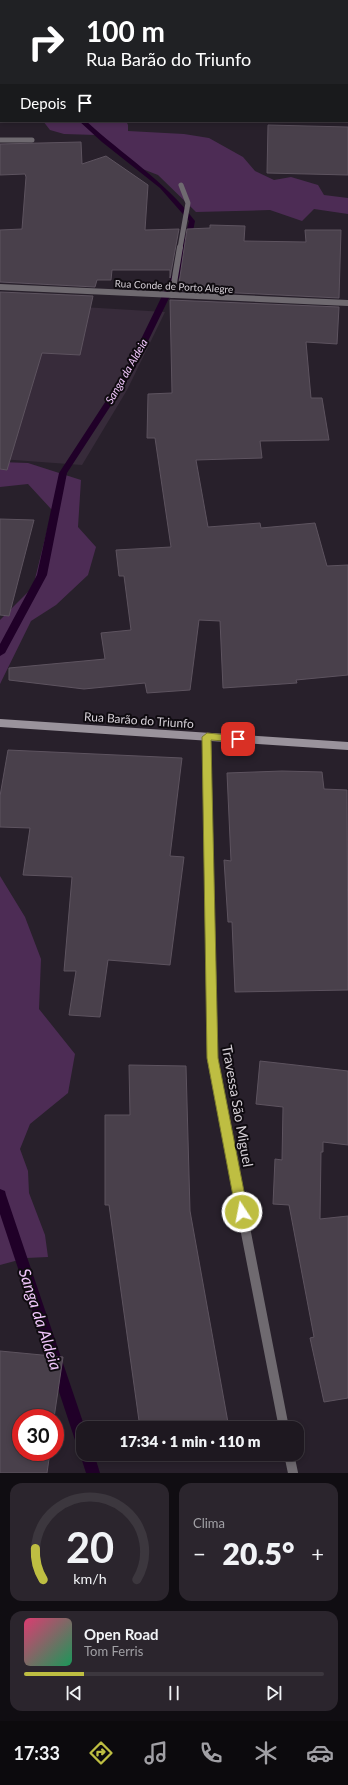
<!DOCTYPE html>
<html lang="pt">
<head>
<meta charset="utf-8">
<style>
	:root { --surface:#1e1820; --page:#2b252d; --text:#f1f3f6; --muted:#a1a0a5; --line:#3c373e; --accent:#bebe42 }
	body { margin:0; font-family:Lato,sans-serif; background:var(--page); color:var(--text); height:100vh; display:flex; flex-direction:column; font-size:15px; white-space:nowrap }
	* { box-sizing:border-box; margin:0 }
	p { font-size:13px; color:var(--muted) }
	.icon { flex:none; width:22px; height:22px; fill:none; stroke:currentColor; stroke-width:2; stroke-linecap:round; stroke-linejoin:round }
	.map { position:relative; height:1473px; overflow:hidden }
	.panel { display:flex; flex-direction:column; gap:10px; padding:10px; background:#100d12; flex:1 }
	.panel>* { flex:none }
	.guide { position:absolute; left:0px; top:0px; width:348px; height:122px; box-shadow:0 2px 6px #0003,0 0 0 1px var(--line); background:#202124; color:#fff; overflow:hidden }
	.speed { position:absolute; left:12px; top:1409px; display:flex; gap:8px; font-size:20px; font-weight:700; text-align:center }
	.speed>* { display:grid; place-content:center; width:52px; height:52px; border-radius:50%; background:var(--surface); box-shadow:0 2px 6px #0003,0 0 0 1px var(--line); line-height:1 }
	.speed .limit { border:6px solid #d22; background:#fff; color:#111 }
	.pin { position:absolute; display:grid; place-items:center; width:34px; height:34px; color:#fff; margin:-17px; border-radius:8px; box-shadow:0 2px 6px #0006 }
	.me { position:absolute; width:44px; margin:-22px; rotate:349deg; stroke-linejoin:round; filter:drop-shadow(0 0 3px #0008) }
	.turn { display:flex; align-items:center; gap:14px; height:84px; padding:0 20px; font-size:18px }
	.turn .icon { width:52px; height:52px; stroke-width:2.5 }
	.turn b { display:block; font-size:28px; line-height:34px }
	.then { display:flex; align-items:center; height:38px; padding:0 20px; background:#0003; gap:8px; font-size:15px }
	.big { font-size:30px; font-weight:800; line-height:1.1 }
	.panel .tile { flex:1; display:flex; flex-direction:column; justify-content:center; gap:6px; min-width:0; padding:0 14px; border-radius:12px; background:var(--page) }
	.panel .dial { align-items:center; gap:0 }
	.dial svg { height:104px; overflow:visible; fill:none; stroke:var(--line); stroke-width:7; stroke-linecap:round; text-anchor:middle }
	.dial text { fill:var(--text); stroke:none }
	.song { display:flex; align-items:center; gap:12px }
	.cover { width:48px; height:48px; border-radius:6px; background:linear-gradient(135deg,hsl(340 70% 55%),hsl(150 70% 35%)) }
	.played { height:4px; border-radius:2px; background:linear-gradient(90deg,var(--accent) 20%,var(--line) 20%) }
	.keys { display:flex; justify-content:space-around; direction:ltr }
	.heat { display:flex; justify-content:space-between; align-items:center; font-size:22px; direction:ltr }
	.panel .tiles { flex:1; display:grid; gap:10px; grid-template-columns:1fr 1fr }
	.tile:last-child { grid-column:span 2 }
	.trip { position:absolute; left:76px; top:1421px; width:228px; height:40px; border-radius:12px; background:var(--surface); box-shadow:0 2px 6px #0003,0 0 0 1px var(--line); font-weight:800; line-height:40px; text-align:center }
	.tab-bar { display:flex; height:64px; justify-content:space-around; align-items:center; background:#0c0a0d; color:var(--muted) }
	.tab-bar .icon { width:28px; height:28px }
	.tab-bar .on { color:var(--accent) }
	.tab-bar b { font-size:18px; color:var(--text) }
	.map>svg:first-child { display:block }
</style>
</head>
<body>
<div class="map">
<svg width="348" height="1473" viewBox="0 0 348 1473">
	<rect width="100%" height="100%" fill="#28202b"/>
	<!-- built -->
	<path fill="#372b3a" d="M0,302L165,312L127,390L82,465L0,459Z"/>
	<!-- green -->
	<path fill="#4d2c55" d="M43,121H126L128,125V131L184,134L209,138L243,157L255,171L274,180L291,177L318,185L324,195L348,198V214L314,209L302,221L270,210L196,212L158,175L140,168L96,135L64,134L50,130Z
		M0,462L28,463L81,480L78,527L96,547L88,575L56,605L31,621L0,684V620L33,587L52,510L28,484L0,487Z
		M0,876L25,917L41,959L39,1009L75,1054L68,1093L30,1124L20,1149L28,1171L29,1193L45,1235L48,1257L26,1258L0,1265Z"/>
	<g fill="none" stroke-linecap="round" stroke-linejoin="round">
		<!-- stream -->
		<path fill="#200028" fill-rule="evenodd" d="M79,121H86C123,155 165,181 195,221L187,261L134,370L67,473L47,575L5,653L0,656V644L37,575L59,473L126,370L179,261L189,221L160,188L102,142Z
			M0,1189L5,1191L6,1195L85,1428H83V1454H94L100,1473H86L80,1454L82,1450L78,1448L76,1443L0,1214Z"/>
	</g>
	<!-- building -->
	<path fill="#49404b" stroke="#5d535f" d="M268,125L348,127V175L267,173Z
		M81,142L82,164L106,156L148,185L145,230L179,229L170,278V270H112L111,280H97L95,287L0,282V230L22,229L26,177L25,174L0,175V144Z
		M210,225L245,226L244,241L306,242L305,230H341L339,298L178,290L187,229L210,228Z
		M0,292L93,296L80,355L42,353L7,470L0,469Z
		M170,300L339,307L337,344L306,342L311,398H322L329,440L260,441L262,458L196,460L208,527L260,523L261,528L315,523L327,566L348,565V675L296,680L297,683L223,688L220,621L199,620L190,690L147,693L145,683L84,689L9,680V668L105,659L101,633L131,630L124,576H119L116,550L171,547L155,438H147L148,394L172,393Z
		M0,519L34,520L9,616L0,615Z
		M8,750L182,758L170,856L184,857L170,965L108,960L100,1017L69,1015L76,971H64L72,877L23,875L30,828L0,827V796Z
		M282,771L322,772L324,789L347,790L348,990L235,992L232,922H228L224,860L231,861L227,773Z
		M260,1061L348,1071V1145L323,1142V1152H321L320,1219L348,1216V1398L324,1402L310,1338L314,1337L289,1205L273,1204L275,1159L282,1160L283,1107L256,1104Z
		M129,1065L186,1066L190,1211L229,1428H140L109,1205H105V1115H130Z
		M0,1351L63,1357L54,1418H21V1452H50L47,1473H0Z"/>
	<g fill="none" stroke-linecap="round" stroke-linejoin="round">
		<!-- lane-far1 -->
		<path stroke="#6f6a70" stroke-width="5" d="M180,248L188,203L181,185"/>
		<!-- lane -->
		<path stroke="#6f6a70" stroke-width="6" d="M172,295L180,247"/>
		<!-- street-far3 -->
		<path stroke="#6f6a70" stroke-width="5" d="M0,140H32"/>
		<!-- street-far2 -->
		<path stroke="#6f6a70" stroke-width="6" d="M0,287L348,303"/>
		<!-- street-far1 -->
		<path stroke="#6f6a70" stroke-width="8" d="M207,737L211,964"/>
		<!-- street -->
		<path stroke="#6f6a70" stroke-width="10" d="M211,963L212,1058L284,1428
			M289,1454L293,1473"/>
		<!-- secondary -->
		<path stroke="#9a939c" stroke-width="8" d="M0,723L348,746"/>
	</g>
	<!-- route -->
	<path fill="#bebe42" stroke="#7c7c2b" d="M207,733L238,736L243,739L238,742L211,740L218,1058L248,1212L246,1216L242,1218L238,1216L236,1212L207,1058L202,737Z"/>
	<g text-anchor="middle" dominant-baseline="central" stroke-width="4" stroke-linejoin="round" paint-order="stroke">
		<!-- far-street labels -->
		<g font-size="10" fill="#d6d0d7" stroke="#0f0b10">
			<text transform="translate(174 286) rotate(3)">Rua Conde de Porto Alegre</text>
		</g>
		<!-- far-water labels -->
		<g font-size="11" font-style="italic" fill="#f0c6fb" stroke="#0f0b10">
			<text transform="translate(126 371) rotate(-60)">Sanga da Aldeia</text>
		</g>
		<!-- street labels -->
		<g font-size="12" fill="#d6d0d7" stroke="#0f0b10">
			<text transform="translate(139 720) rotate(4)">Rua Barão do Triunfo</text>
		</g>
		<!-- near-street labels -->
		<g font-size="14" fill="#d6d0d7" stroke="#0f0b10">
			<text transform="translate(238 1106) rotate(80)">Travessa São Miguel</text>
		</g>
		<!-- near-water labels -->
		<g font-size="16" font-style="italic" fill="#f0c6fb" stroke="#0f0b10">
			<text transform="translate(41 1319) rotate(72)">Sanga da Aldeia</text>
		</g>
	</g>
</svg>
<div class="speed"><div class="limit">30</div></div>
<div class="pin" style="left:238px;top:739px;background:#d93025"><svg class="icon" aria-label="arrive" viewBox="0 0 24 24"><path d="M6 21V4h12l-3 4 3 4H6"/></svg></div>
<svg class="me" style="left:242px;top:1212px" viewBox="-20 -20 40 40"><circle r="17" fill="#bebe42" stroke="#fff" stroke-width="3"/><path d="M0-11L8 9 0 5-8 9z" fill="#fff"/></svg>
<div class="trip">17:34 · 1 min · 110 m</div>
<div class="guide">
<div class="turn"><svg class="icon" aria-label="right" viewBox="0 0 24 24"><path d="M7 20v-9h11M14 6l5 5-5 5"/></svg><div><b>100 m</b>Rua Barão do Triunfo</div></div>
<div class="then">Depois<svg class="icon" aria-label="arrive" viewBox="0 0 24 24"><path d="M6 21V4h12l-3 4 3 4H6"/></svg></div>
</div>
</div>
<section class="panel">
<div class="tiles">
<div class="tile dial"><svg viewBox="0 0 100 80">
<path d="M14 69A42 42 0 1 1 86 69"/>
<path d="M14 69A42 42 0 0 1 8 45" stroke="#bebe42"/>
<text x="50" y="56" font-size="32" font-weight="700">20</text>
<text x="50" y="72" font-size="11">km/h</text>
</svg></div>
<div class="tile"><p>Clima</p>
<div class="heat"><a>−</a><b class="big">20.5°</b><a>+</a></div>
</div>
<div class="tile">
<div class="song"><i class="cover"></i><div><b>Open Road</b><p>Tom Ferris</p></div></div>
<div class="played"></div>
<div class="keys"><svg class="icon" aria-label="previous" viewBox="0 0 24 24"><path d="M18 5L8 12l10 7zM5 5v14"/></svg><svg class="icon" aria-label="pause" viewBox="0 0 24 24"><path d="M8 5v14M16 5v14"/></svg><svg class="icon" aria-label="next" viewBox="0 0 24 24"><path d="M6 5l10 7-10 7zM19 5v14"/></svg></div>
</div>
</div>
</section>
<nav class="tab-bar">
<b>17:33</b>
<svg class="icon on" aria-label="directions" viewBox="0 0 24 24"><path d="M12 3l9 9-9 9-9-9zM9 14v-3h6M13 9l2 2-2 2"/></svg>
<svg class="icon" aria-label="music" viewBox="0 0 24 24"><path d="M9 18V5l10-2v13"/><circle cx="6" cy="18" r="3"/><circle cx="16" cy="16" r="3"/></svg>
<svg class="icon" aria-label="phone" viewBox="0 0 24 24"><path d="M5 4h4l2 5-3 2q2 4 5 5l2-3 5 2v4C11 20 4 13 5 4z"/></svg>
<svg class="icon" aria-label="climate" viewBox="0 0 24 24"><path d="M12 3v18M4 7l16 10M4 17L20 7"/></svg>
<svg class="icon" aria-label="car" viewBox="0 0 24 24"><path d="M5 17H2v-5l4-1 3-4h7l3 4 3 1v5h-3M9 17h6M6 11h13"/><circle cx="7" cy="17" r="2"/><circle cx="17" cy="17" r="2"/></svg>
</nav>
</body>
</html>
